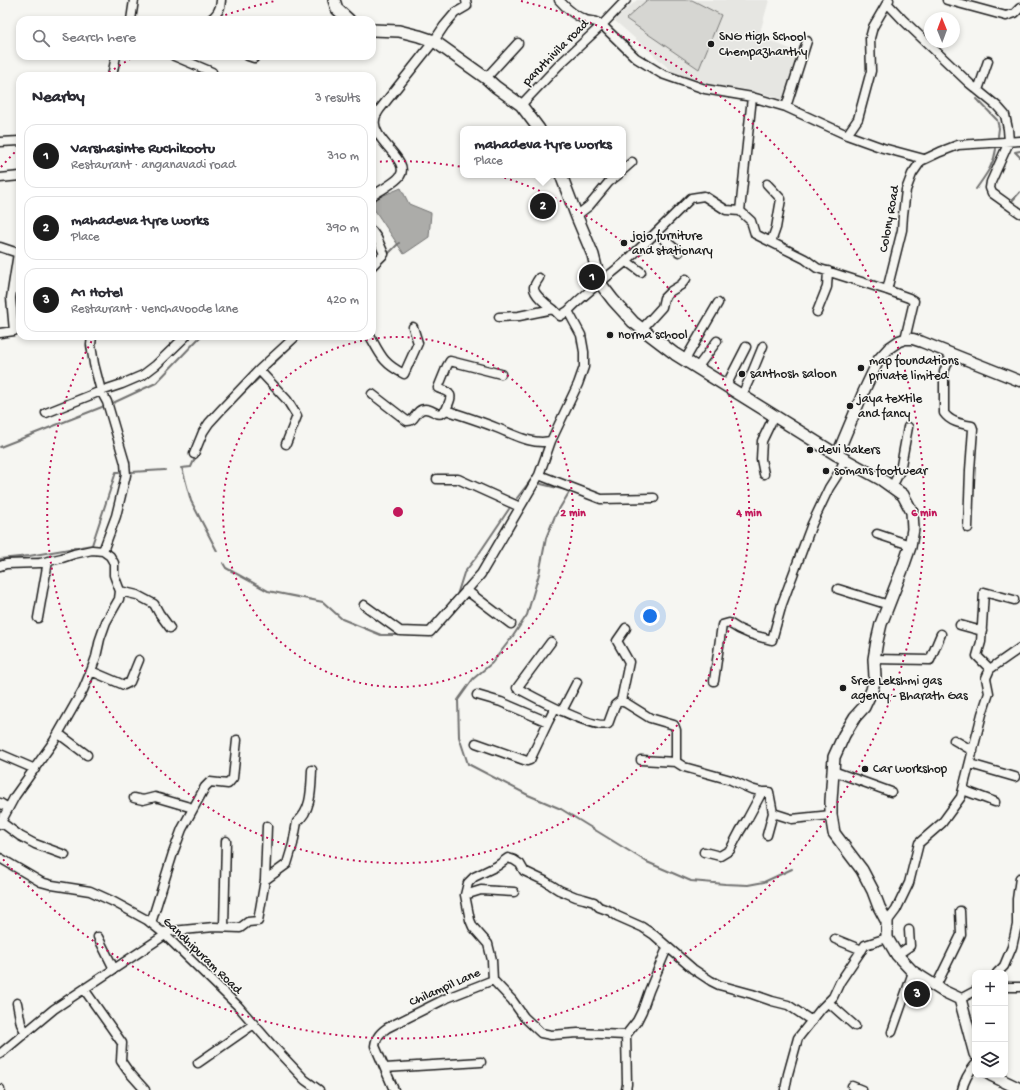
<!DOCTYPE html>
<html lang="en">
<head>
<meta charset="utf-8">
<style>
  body { margin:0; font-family:"Gochi Hand",sans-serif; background:#f2f2f3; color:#2b2b33 }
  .controls { position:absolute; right:12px; bottom:12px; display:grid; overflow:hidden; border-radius:8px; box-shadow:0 2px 6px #0003 }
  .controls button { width:36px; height:36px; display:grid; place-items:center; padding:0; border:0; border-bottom:1px solid #e1e1e2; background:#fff; color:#2b2b33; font:20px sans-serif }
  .compass { position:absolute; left:924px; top:12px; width:36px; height:36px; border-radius:50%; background:#fff; box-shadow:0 2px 6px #0003; rotate:359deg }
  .you { position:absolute; left:650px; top:616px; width:14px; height:14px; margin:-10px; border:3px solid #fff; border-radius:50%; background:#1a73e8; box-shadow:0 0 0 6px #1a73e833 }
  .badge { display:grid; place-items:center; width:26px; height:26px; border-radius:50%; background:#1c1c1c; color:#fff; font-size:13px; font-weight:700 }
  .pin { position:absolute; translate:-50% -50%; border:2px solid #fff; box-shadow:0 1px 4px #0006 }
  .popup { position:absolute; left:460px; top:126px; width:166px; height:52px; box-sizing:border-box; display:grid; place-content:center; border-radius:8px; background:#fff; filter:drop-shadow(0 1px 3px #0005); font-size:13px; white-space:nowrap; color:#7c7c81 }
  .popup b { font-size:15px; color:#2b2b33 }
  .popup::after { content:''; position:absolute; left:50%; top:100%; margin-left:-8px; border:8px solid transparent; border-top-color:#fff }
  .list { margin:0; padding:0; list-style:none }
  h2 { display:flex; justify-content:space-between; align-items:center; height:52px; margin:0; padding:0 16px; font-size:17px }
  h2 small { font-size:13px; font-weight:400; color:#7c7c81 }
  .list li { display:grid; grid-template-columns:26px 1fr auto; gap:12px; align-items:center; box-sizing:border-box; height:64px; margin:0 8px 8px; padding:0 8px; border:1px solid #e1e1e2; border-radius:12px }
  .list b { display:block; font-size:15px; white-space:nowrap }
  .list p { margin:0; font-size:13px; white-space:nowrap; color:#7c7c81 }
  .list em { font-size:13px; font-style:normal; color:#7c7c81 }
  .icon { flex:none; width:22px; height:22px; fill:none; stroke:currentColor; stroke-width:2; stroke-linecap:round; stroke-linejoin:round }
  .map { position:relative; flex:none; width:1020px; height:1090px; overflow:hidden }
  .search { position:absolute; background:#fff; box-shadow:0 2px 6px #0003; left:16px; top:16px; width:360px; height:44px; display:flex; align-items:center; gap:10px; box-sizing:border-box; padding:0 14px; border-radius:12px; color:#7c7c81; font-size:15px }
  .panel { position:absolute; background:#fff; box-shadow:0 2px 6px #0003; left:16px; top:72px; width:360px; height:268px; border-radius:12px }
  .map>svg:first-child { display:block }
  .built { fill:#e6e6e2 }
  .green { fill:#d6d6d2; stroke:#797977 }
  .water { fill:#acaca9; stroke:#727271 }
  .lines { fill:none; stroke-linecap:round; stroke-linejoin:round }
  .stream { stroke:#727271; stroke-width:2 }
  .minor-casing { stroke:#1c1c1c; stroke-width:11 }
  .tertiary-casing { stroke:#1c1c1c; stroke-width:13 }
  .secondary-casing { stroke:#1c1c1c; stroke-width:14 }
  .minor { stroke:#f6f6f2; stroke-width:8 }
  .tertiary { stroke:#f6f6f2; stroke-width:10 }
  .secondary { stroke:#f6f6f2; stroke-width:11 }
  .ring { fill:none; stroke:#c2185b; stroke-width:2; stroke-dasharray:2 4 }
  .poi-dot { fill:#1c1c1c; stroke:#f6f6f2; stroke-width:1.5 }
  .labels { text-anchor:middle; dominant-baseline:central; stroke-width:3; stroke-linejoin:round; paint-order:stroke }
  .poi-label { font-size:13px; fill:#1c1c1c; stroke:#f6f6f2; text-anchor:start }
  .street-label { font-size:13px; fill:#1c1c1c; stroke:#f6f6f2 }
  .centre { fill:#c2185b; stroke:#f6f6f2; stroke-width:2 }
  .ring-label { font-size:12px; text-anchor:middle; font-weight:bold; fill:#c2185b; stroke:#f6f6f2; stroke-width:3; stroke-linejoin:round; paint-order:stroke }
</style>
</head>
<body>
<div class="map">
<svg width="1020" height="1090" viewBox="0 0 1020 1090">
  <rect width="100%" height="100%" fill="#f6f6f2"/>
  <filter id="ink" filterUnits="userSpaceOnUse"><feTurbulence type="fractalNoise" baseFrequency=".025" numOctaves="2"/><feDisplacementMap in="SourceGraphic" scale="8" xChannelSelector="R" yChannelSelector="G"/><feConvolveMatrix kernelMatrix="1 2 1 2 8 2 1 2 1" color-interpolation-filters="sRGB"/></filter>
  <g filter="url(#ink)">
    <path class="built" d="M637 0H769L759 36 800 53 787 101 762 93 737 88 713 89 682 80 614 20Z"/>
    <path class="green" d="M647 0H692L721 15 699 69 626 19Z"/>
    <path class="water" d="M401 188 409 204 431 213 429 237 404 254 372 206V200Z"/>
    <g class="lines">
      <path class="stream" d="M977 99 997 120 999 128 998 136
        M1015 152 1020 157
        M1015 152 1020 151
        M976 189C985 176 994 165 996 149
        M1013 203 1011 202 1020 192
        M387 255 399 243
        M267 370 302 336
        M238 398 259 378
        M113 403 156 383 201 336
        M0 447 102 407
        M181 468 191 467 196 456
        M182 468 191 501 217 551
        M131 472 165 470
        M541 484 570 491 555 516 546 538 539 574 527 615 513 636 492 663 473 679 458 700 459 737 468 764 528 795 561 809 647 862 691 881 725 884 748 885 764 882 792 869
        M517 498 530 481
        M0 559 29 556 92 545 116 472H119
        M223 563 226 568 268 591 323 602 342 619 381 635H410
        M436 619 457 595 464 573 478 555 509 509"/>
      <g class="minor-casing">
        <path id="minor" d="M559 0C566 8 575 16 586 20 593 22 595 20 602 25L636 58 662 74 705 89 752 97 786 107 847 135 858 119 871 71 870 38 873 27 887 3
          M889 0 887 3 903 20 969 83 997 106 1005 115 1008 129 1009 142 991 182 990 188 992 193 1020 213
          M947 0 1006 16 1015 13 1020 8
          M131 20 134 0
          M210 20C217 15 221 9 221 0
          M174 56 212 72
          M248 56 254 58 255 56
          M112 76 116 56
          M486 78 518 43
          M978 90 988 61
          M521 105 559 65 602 25 626 0
          M786 107 807 41
          M847 135 883 148 924 159
          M0 142 20 141
          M623 170 632 162
          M0 178 20 176
          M767 184 781 199 776 228 771 242
          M372 196C378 192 396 182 400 176 411 160 371 140 375 120 375 117 378 112 380 109L434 41 444 26 455 13 467 6 466 0
          M740 211 752 97
          M576 216 589 206 609 182 618 175
          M372 231 377 238 384 254 372 266
          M656 233 679 252
          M0 247 18 253
          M626 261 641 272
          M539 278C537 281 535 284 534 287 533 294 547 305 553 309
          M887 290 902 230 903 215 906 190 912 174 921 161 940 152 958 145 1020 141
          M817 312 827 287 828 271
          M499 317 519 316 553 309 560 316 568 311
          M642 329 662 307 664 298 671 291 681 285 686 279
          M0 333 14 331 11 298 18 253 20 254
          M370 336C381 356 383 363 404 374L418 343 413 327
          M951 354 944 372V413C950 422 962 424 972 426L973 429 970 470 968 528
          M685 360 718 303
          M697 368 717 341
          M259 370 287 400 297 416 286 444
          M501 374 450 361 447 366 438 388C454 394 452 395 446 410 463 416 480 421 497 428 515 435 531 445 551 441L578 384 584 367V352L581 335 568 311C585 293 605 279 624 263 647 242 669 220 691 198L704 196 726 210 740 211 751 221 755 234 805 259 817 268 887 290 909 298 914 301 905 339
          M726 386 746 347
          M372 394 407 421C416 422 415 409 425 409 434 409 438 419 446 410
          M742 395 749 380 763 346
          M46 413 101 391 122 384 143 375 156 365 186 336
          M194 454 203 432 209 423 220 411 259 370 296 336
          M764 474 761 459 762 441 774 416
          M539 475 601 499 654 498
          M437 479H458L520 507
          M892 487 900 471 908 427
          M877 534 910 545
          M0 566 6 564 40 563 62 558 74 554 92 550 103 551
          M838 589 889 605
          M466 590 511 624
          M120 591 137 595 154 604 159 613 170 628
          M364 605 400 631 430 632 481 574 539 475 551 441
          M38 618 48 561
          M960 625 982 631
          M551 642 517 688C532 696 594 730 608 724L615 705 620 701 626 703 650 718 674 725 676 730V762L684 767 731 780 751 789 762 792H769L773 813 792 819 831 815
          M874 659 930 660 941 634
          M990 669 977 656 981 642 984 592 1014 600
          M91 671 124 685 130 682 139 660
          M714 681 722 625 729 623C743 633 756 636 772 640L782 604 812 524 829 488 838 474 845 459
          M477 695 501 702 548 722 555 708
          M621 701 629 662 617 641 626 628
          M562 711 577 682
          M59 734 87 755
          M954 740 973 751
          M476 743 524 760 527 761 530 760 548 722
          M0 754 35 769
          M641 760 676 762
          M970 764 1015 777
          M833 771 891 792
          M963 790 995 802
          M134 798 143 800 155 797 193 808
          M0 803 8 808
          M1 822 20 836 35 844 65 855
          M0 824 15 796 54 741 83 690 91 671 96 657 100 639 106 622 119 599 120 591 114 575V563L110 556 103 551 116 516 126 475 125 463 107 402 101 391 94 364 91 345 92 336
          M767 835 773 813
          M704 852 720 856 730 850 740 831 748 818 762 792
          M0 858 41 882 52 885 90 891 112 901 147 920 162 932 238 1006 271 1044 305 1080 319 1090
          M1020 878 1017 899V925H1020
          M265 880 267 826
          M465 895 481 890 514 892
          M887 922 896 910 909 883 919 843 942 823 961 797 982 714 989 693 986 678 990 669 1020 648
          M151 923 173 853 182 829 205 787 210 782 228 784 233 778 237 740
          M224 927 226 841
          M162 932 214 927 240 928 248 922 258 921 265 880 287 864 293 844 297 822C312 810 311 788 312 770
          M98 937 114 969
          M835 939 862 950
          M897 955 910 946 909 930
          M997 973 1004 966 1012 947 1017 925
          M493 980 492 960 488 944 473 927 470 920 465 895 468 883 474 877 497 866 508 858 514 860 520 864 524 871 545 881 551 885 559 890 576 897 584 899 594 902 599 907 610 911 617 916 642 927 654 935 693 969 711 981 719 985 752 994 772 1001 788 1005 812 1021
          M936 986 961 935 960 911
          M1005 987H1020
          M84 989 122 1043 121 1061 128 1071 145 1090
          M960 999 975 991
          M828 1002 855 1026
          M17 1003 21 1024 26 1033
          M892 1032 913 972
          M626 1035 637 1021 642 1011 649 991 667 948
          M0 1054 54 1009 165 935
          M198 1063 254 1024
          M385 1068 481 1062
          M852 1086 862 1090
          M0 1089V1090
          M394 1090 375 1046C376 1037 380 1033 387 1028L447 998 493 980 512 1000 524 1017 541 1033 551 1035 578 1033 626 1035 627 1084 626 1090
          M785 1090 788 1074 798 1038 821 1009 833 997 840 982 865 945 887 938
          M962 1090C964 1081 969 1072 975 1065"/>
      </g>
      <g class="tertiary-casing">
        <path id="tertiary" d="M837 455 863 393 879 359 889 348 899 341 905 339H913L922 342 1020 381"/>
      </g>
      <g class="secondary-casing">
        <path id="secondary" d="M334 0 337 9 349 20
          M372 30 399 31 419 36 434 41 486 78 496 87 521 105 539 129
          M561 175 577 217 593 255 600 283 613 300 633 322 675 354 720 382 837 455 882 480 903 495 912 512 913 529 910 547 902 570 881 624 877 641 874 659 875 677 872 690 864 707 855 717 844 735 834 757 831 801V815L834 833 862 870 873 891 879 907 887 922V938L897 955 913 972 943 991 960 999 975 1054
          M991 1075 1020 1089"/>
      </g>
      <use href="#minor" class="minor"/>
      <use href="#tertiary" class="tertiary"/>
      <use href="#secondary" class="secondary"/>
    </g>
  </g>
  <g class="ring">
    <circle cx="398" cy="512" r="175"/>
    <path d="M374 162A351 351 0 1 1 94 337"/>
    <path d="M1 167A526 526 0 0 1 20 147M104 76A526 526 0 0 1 135 56M214 19A526 526 0 0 1 275 1M521 1A526 526 0 1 1 1 857"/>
  </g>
  <g class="poi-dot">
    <circle cx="711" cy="44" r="4"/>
    <circle cx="624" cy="243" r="4"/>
    <circle cx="610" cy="335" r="4"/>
    <circle cx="861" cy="368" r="4"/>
    <circle cx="742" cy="374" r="4"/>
    <circle cx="850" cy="406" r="4"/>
    <circle cx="810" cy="450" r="4"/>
    <circle cx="826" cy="471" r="4"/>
    <circle cx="843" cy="688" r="4"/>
    <circle cx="865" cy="769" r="4"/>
  </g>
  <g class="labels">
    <g class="poi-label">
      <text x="719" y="37">SNG High School<tspan x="719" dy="15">Chempazhanthy</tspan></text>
      <text x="632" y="236">jojo furniture<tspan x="632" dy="15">and stationary</tspan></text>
      <text x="618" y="335">norma school</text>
      <text x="869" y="361">map foundations<tspan x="869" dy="15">private limited</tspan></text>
      <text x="750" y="374">santhosh saloon</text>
      <text x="858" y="399">jaya textile<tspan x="858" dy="15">and fancy</tspan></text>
      <text x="818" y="450">devi bakers</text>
      <text x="834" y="471">somans footwear</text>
      <text x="851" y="681">Sree Lekshmi gas<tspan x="851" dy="15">agency - Bharath Gas</tspan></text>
      <text x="873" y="769">Car workshop</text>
    </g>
    <g class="street-label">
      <text transform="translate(556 53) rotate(-45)">paruthivila road</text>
      <text transform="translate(890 219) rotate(-80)">Colony Road</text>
      <text transform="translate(202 956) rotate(44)">Gandhipuram Road</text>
      <text transform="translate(445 988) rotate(-24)">Chilampil Lane</text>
    </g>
  </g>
  <circle cx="398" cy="512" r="6" class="centre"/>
  <g class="ring-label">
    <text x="573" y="516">2 min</text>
    <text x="749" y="516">4 min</text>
    <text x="924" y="516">6 min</text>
  </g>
</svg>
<div class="controls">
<button>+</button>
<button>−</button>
<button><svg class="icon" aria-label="layers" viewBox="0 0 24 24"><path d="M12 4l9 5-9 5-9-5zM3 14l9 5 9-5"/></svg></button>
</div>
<svg class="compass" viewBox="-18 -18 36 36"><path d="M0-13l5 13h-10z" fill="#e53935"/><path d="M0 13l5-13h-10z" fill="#7c7c81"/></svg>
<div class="you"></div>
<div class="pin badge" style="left:592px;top:277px">1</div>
<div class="pin badge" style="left:543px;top:206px">2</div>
<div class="popup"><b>mahadeva tyre works</b>Place</div>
<div class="pin badge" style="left:917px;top:994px">3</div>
<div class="search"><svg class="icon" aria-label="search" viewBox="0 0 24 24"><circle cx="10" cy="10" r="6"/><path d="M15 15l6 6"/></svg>Search here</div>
<section class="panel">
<h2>Nearby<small>3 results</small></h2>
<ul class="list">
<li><span class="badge">1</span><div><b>Varshasinte Ruchikootu</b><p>Restaurant · anganavadi road</p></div><em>310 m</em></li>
<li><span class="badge">2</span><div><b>mahadeva tyre works</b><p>Place</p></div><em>390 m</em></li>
<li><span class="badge">3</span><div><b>A1 Hotel</b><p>Restaurant · venchavoode lane</p></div><em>420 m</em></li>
</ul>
</section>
</div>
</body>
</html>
